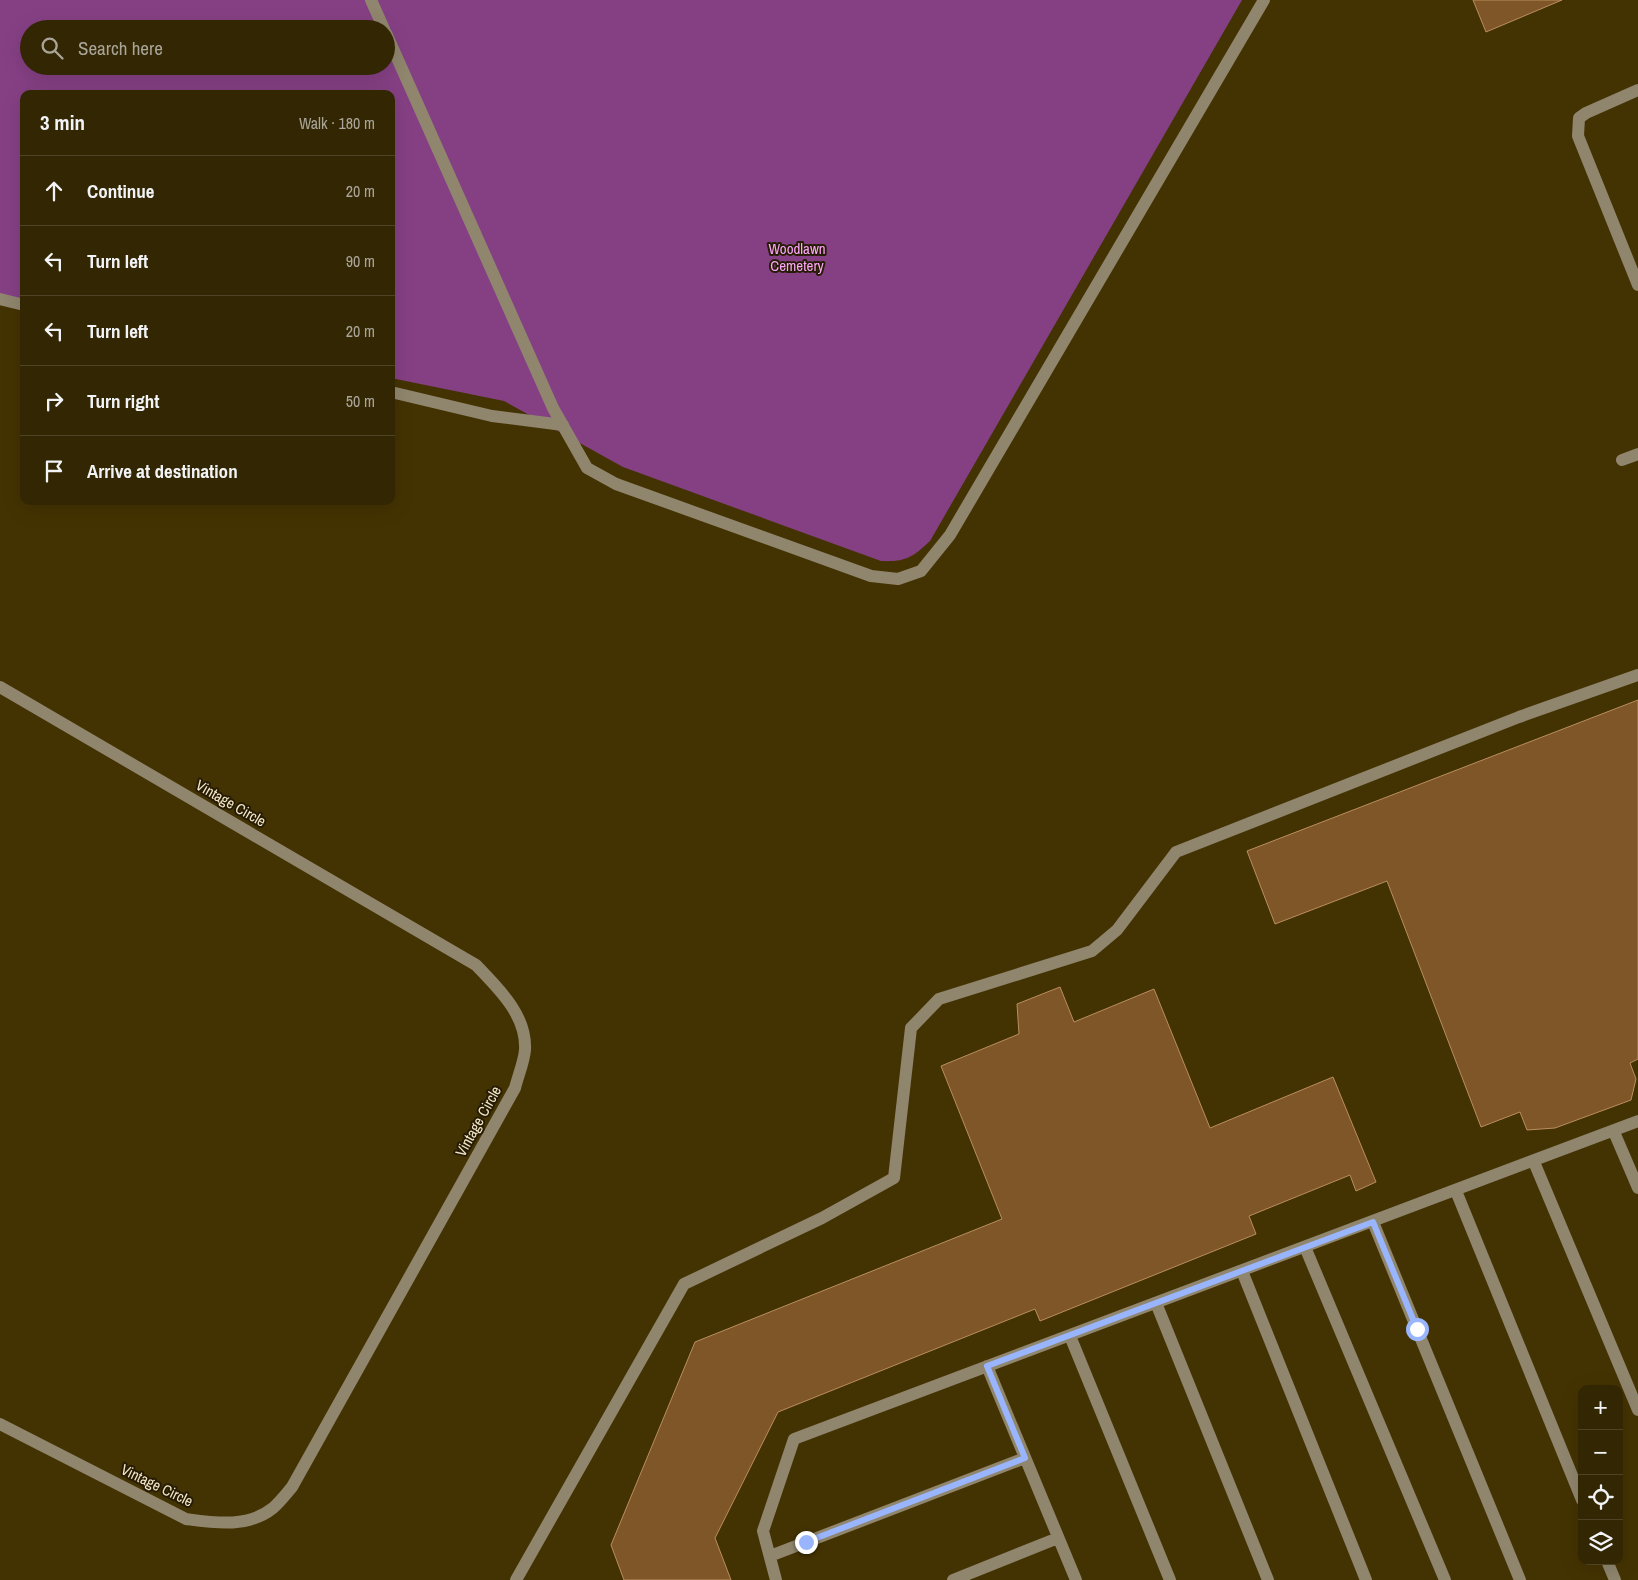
<!DOCTYPE html>
<html lang="en">
<head>
<meta charset="utf-8">
<style>
  body { margin:0; font-family:"Archivo Narrow",sans-serif; background:#3b2e0c; color:#f1f3f6 }
  .controls { position:absolute; right:15px; bottom:15px; display:grid; overflow:hidden; border-radius:10px; box-shadow:0 5px 20px #0002 }
  .controls button { width:45px; height:45px; display:grid; place-items:center; padding:0; border:0; border-bottom:1px solid #4e4324; background:#332602; color:#f1f3f6; font:25px sans-serif }
  .stop { position:absolute; width:15px; height:15px; margin:-11px; border:4px solid #99b5fd; border-radius:50%; background:#fff }
  .stop.end { background:#99b5fd; border-color:#fff; box-shadow:0 1px 5px #0008 }
  .list { margin:0; padding:0; list-style:none }
  h2 { display:flex; justify-content:space-between; align-items:center; height:65px; margin:0; padding:0 20px; font-size:21px }
  h2 small { font-size:16px; font-weight:400; color:#a9a599 }
  .list li { display:grid; grid-template-columns:32px 1fr auto; gap:15px; align-items:center; box-sizing:border-box; height:70px; padding:0 20px; border-top:1px solid #4e4324 }
  .list b { display:block; font-size:19px; white-space:nowrap }
  .list em { font-size:16px; font-style:normal; color:#a9a599 }
  .icon { flex:none; width:28px; height:28px; fill:none; stroke:currentColor; stroke-width:2; stroke-linecap:round; stroke-linejoin:round }
  .map { position:relative; flex:none; width:1638px; height:1580px; overflow:hidden }
  .search { position:absolute; background:#332602; box-shadow:0 5px 20px #0002; left:20px; top:20px; width:375px; height:55px; display:flex; align-items:center; gap:12px; box-sizing:border-box; padding:0 18px; border-radius:28px; color:#a9a599; font-size:19px }
  .panel { position:absolute; background:#332602; box-shadow:0 5px 20px #0002; left:20px; top:90px; width:375px; height:415px; border-radius:10px }
  .map>svg:first-child { display:block }
  .green { fill:#854084; fill-rule:evenodd }
  .building { fill:#7f5627; stroke:#ba8e5f }
  .lines { fill:none; stroke-linecap:round; stroke-linejoin:round }
  .minor { stroke:#90866e; stroke-width:12 }
  .route { stroke:#99b5fd; stroke-width:6 }
  .labels { text-anchor:middle; dominant-baseline:central; stroke-width:4; stroke-linejoin:round; paint-order:stroke }
  .park-label { font-size:15px; fill:#fda6fb; stroke:#261c04 }
  .street-label { font-size:15px; fill:#f4e7c9; stroke:#261c04 }
</style>
</head>
<body>
<div class="map">
<svg width="1638" height="1580" viewBox="0 0 1638 1580">
  <rect width="100%" height="100%" fill="#443302"/>
  <path class="green" d="M0 0H1242L930 541C912 558 905 562 881 561L623 467 504 401 391 378V94H24V300L0 295ZM29 29H386V66H29Z"/>
  <path class="building" d="M1473 0H1562L1486 32Z
    M1638 700V1059L1630 1063 1636 1079 1631 1100 1555 1128 1527 1130 1520 1112 1481 1127 1387 881 1275 924 1247 851Z
    M1060 987 1074 1022 1154 989 1210 1128 1333 1077 1376 1182 1356 1191 1350 1175 1249 1216 1256 1234 1040 1321 1035 1309 778 1412 715 1538 731 1580H624L611 1545 695 1342 1002 1219 941 1066 1019 1034 1017 1004Z"/>
  <g class="lines">
    <path class="minor" d="M371 0 384 29
      M386 33 553 408 587 468 616 484 871 576 898 579 921 571 950 535 1264 0
      M1638 90 1586 113 1579 118 1578 136 1638 285
      M0 299 24 305
      M391 392 492 416 563 425
      M1622 460 1638 454
      M0 687 476 965C498 988 527 1015 525 1050 524 1062 518 1076 515 1088L292 1487C286 1494 280 1502 273 1508 248 1528 216 1523 186 1519L0 1424
      M1614 1132 1638 1188
      M1534 1162 1638 1410
      M1456 1191 1582 1500
      M1373 1222 1520 1580
      M1305 1247 1445 1580
      M1242 1271 1366 1580
      M1156 1303 1268 1580
      M1070 1336 1170 1580
      M987 1366 1076 1580
      M770 1556 1025 1458
      M1607 1561 1615 1580
      M516 1580 684 1284 822 1218 894 1178 911 1028 939 999 1092 951 1117 930 1176 852 1519 717 1638 675
      M776 1580 763 1531 794 1439 1638 1121
      M953 1580 1058 1538"/>
  </g>
  <g class="lines">
    <path class="route" d="M806 1542 1025 1458 987 1366 1373 1222 1417 1329"/>
  </g>
  <g class="labels">
    <g class="park-label">
      <text x="797" y="248">Woodlawn<tspan x="797" dy="17">Cemetery</tspan></text>
    </g>
    <g class="street-label">
      <text transform="translate(231 803) rotate(30)">Vintage Circle</text>
      <text transform="translate(478 1121) rotate(-61)">Vintage Circle</text>
      <text transform="translate(157 1485) rotate(26)">Vintage Circle</text>
    </g>
  </g>
</svg>
<div class="controls">
<button>+</button>
<button>−</button>
<button><svg class="icon" aria-label="locate" viewBox="0 0 24 24"><circle cx="12" cy="12" r="6"/><path d="M12 2v4M12 18v4M2 12h4M18 12h4"/></svg></button>
<button><svg class="icon" aria-label="layers" viewBox="0 0 24 24"><path d="M12 4l9 5-9 5-9-5zM3 14l9 5 9-5"/></svg></button>
</div>
<div class="stop" style="left:1417px;top:1329px"></div>
<div class="stop end" style="left:806px;top:1542px"></div>
<div class="search"><svg class="icon" aria-label="search" viewBox="0 0 24 24"><circle cx="10" cy="10" r="6"/><path d="M15 15l6 6"/></svg>Search here</div>
<section class="panel">
<h2>3 min<small>Walk · 180 m</small></h2>
<ul class="list">
<li><svg class="icon" aria-label="ahead" viewBox="0 0 24 24"><path d="M12 20V5M6 11l6-6 6 6"/></svg><div><b>Continue</b></div><em>20 m</em></li>
<li><svg class="icon" aria-label="left" viewBox="0 0 24 24"><path d="M17 20v-9H6M10 6l-5 5 5 5"/></svg><div><b>Turn left</b></div><em>90 m</em></li>
<li><svg class="icon" aria-label="left" viewBox="0 0 24 24"><path d="M17 20v-9H6M10 6l-5 5 5 5"/></svg><div><b>Turn left</b></div><em>20 m</em></li>
<li><svg class="icon" aria-label="right" viewBox="0 0 24 24"><path d="M7 20v-9h11M14 6l5 5-5 5"/></svg><div><b>Turn right</b></div><em>50 m</em></li>
<li><svg class="icon" aria-label="arrive" viewBox="0 0 24 24"><path d="M6 21V4h12l-3 4 3 4H6"/></svg><div><b>Arrive at destination</b></div></li>
</ul>
</section>
</div>
</body>
</html>
